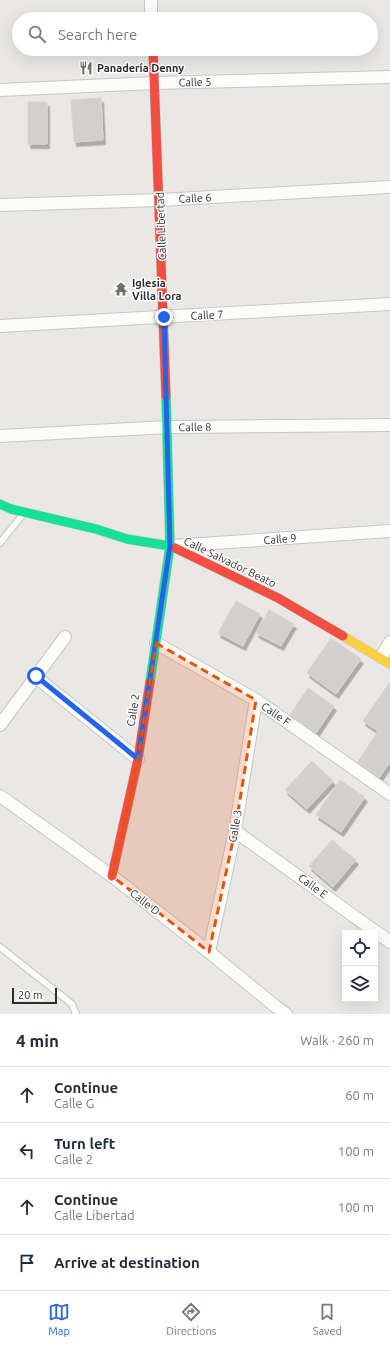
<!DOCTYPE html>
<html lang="en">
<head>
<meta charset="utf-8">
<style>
  body { margin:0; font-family:Ubuntu,sans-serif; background:#f2f2f3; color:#1f2937 }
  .controls { position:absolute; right:12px; bottom:12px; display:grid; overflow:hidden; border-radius:0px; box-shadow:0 4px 16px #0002 }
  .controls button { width:36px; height:36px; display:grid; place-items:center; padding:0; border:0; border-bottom:1px solid #e0e1e3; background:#fff; color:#1f2937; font:20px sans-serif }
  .scale { position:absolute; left:12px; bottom:10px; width:45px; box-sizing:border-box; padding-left:4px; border:2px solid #2e2e2e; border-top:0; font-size:11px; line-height:14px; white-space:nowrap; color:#2e2e2e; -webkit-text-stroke:3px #fff; paint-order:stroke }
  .stop { position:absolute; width:12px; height:12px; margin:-9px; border:3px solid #2563eb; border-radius:50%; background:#fff }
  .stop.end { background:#2563eb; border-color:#fff; box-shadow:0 1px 4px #0008 }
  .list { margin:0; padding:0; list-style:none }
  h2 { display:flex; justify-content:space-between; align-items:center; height:52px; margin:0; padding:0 16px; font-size:17px }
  h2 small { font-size:13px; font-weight:400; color:#747a83 }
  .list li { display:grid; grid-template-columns:26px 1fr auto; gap:12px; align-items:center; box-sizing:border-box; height:56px; padding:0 16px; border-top:1px solid #e0e1e3 }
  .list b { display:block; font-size:15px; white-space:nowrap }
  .list p { margin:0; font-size:13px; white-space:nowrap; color:#747a83 }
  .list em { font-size:13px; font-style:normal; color:#747a83 }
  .icon { flex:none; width:22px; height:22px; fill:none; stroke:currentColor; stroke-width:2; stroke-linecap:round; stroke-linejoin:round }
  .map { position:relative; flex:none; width:390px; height:1014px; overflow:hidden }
  .search { position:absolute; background:#fff; box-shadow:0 4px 16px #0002; left:12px; right:12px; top:12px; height:44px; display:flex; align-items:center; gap:10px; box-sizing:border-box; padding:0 14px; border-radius:22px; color:#747a83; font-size:15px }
  .sheet { height:276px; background:#fff }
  nav { display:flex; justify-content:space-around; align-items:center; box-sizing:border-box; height:56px; border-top:1px solid #e0e1e3; background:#fff; font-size:11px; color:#747a83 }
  nav a { display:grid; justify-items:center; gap:2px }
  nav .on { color:#2563eb }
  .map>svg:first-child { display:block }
  .building { fill:#d2d0ce; stroke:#d6d4d1; filter:url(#shadow) }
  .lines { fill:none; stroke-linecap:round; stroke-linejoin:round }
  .lane-casing { stroke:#c7c6c7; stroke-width:8 }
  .street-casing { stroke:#c7c6c7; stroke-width:14 }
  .fast-casing { stroke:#c7c6c7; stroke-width:10 }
  .slow-casing { stroke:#c7c6c7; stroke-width:10 }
  .jam-casing { stroke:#c7c6c7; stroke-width:10 }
  .lane { stroke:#fcfcfb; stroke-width:6 }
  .street { stroke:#fcfcfb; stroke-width:12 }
  .fast { stroke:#16e098; stroke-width:9 }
  .slow { stroke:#ffcf43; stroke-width:9 }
  .jam { stroke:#f24e42; stroke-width:9 }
  .route { stroke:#2563eb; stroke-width:5 }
  .marked { fill:#df570e; fill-opacity:0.2; stroke:#df570e; stroke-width:3; stroke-dasharray:8 5; stroke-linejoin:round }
  .labels { text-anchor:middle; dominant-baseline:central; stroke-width:3; stroke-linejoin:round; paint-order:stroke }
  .poi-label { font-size:11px; font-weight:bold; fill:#2e2e2e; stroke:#fff; text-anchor:start }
  .street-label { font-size:11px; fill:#2e2e2e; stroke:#fff }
</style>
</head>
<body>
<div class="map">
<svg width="390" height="1014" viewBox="0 0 390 1014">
  <defs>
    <filter id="shadow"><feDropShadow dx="2.5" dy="4.5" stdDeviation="0" flood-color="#0004"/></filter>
  </defs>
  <rect width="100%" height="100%" fill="#eae8e5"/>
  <path class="building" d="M101 98 103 140 74 142 71 100Z
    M28 102H47V144H28Z
    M236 601 260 614 243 646 218 633Z
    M269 610 294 624 281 646 256 633Z
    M331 638 361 659 336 694 307 673Z
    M390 682V762L379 778 357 763 378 731 363 721Z
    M308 688 334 706 316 733 290 715Z
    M312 761 333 781 307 809 285 790Z
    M340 780 365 797 341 832 316 815Z
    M332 840 356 860 333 887 309 866Z"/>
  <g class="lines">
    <g class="lane-casing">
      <path id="lane" d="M0 543 24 513
        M0 947 72 1004 76 1014"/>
    </g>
    <g class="street-casing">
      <path id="street" d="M151 0V19
        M0 90 154 83 390 77
        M0 205 160 200 390 187
        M0 326 390 304
        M0 436 168 427 390 425
        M172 546 390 531
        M156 643 256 700 390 794
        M381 657 390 642
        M36 677 138 759
        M0 725 65 637
        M0 796 112 876 209 952 275 1006 286 1014
        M235 831 390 942
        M209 952 235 831 256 700"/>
    </g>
    <g class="fast-casing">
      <path id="fast" d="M0 504 11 509 96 529 127 539 170 546 175 548
        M150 682 170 546 166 396"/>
    </g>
    <g class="slow-casing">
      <path id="slow" d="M343 636 390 664"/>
    </g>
    <g class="jam-casing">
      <path id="jam" d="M153 49 166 396
        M175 548 278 598 343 636
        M112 876 138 759 150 682"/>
    </g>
    <use href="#lane" class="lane"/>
    <use href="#street" class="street"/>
    <use href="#fast" class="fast"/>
    <use href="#slow" class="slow"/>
    <use href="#jam" class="jam"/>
  </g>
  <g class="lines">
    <path class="route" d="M36 676 138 759 170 546 164 317"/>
  </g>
  <path class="marked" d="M156 643 256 700 235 831 209 952 112 876 138 759Z"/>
  <defs>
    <g id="restaurant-bare" transform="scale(1.08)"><path d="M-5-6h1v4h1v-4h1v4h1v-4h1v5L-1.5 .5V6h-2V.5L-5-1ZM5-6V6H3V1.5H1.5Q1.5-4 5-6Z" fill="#706f6e" stroke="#fff" stroke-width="2.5" paint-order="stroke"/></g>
    <g id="temple-bare" transform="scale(1.08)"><path d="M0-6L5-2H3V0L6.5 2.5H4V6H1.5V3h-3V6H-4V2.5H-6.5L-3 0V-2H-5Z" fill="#706f6e" stroke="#fff" stroke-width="2.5" paint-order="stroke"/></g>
  </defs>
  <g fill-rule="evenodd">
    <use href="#restaurant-bare" x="86" y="68"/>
    <use href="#temple-bare" x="121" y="289"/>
  </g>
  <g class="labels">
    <g class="poi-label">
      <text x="97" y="68">Panadería Denny</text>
      <text x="132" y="283">Iglesia<tspan x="132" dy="13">Villa Lora</tspan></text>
    </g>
    <g class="street-label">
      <text transform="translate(195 82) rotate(-2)">Calle 5</text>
      <text transform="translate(195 198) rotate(-3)">Calle 6</text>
      <text transform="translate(161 226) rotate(-92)">Calle Libertad</text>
      <text transform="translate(207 315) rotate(-3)">Calle 7</text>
      <text transform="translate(195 427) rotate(-1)">Calle 8</text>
      <text transform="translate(280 539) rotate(-4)">Calle 9</text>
      <text transform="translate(230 562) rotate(26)">Calle Salvador Beato</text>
      <text transform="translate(133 710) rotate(-81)">Calle 2</text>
      <text transform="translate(276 714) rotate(35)">Calle F</text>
      <text transform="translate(235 826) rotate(-80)">Calle 3</text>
      <text transform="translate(313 886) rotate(36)">Calle E</text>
      <text transform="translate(145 902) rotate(38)">Calle D</text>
    </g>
  </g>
</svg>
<div class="controls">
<button><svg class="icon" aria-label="locate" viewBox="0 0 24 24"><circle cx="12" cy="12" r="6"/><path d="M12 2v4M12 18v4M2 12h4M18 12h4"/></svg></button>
<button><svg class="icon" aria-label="layers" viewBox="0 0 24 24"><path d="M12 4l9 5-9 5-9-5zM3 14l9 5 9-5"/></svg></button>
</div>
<div class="scale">20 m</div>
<div class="stop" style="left:36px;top:676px"></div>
<div class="stop end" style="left:164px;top:317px"></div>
<div class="search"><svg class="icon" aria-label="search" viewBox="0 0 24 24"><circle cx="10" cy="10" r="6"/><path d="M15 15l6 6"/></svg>Search here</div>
</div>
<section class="sheet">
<h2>4 min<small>Walk · 260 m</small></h2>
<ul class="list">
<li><svg class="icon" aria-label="ahead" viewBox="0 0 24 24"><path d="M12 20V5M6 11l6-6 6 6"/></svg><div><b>Continue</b><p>Calle G</p></div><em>60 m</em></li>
<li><svg class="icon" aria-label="left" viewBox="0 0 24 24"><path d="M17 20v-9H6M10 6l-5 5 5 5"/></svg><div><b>Turn left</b><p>Calle 2</p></div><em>100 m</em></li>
<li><svg class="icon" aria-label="ahead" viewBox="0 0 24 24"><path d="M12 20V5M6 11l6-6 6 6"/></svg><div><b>Continue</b><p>Calle Libertad</p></div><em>100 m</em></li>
<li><svg class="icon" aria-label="arrive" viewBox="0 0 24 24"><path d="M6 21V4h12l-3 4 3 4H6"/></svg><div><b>Arrive at destination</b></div></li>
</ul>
</section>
<nav>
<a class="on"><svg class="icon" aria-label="map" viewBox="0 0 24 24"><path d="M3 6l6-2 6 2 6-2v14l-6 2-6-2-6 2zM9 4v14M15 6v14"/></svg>Map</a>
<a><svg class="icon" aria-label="directions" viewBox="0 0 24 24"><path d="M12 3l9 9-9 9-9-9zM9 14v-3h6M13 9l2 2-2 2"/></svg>Directions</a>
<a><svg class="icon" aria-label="saved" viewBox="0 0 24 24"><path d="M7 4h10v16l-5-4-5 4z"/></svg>Saved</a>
</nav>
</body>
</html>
